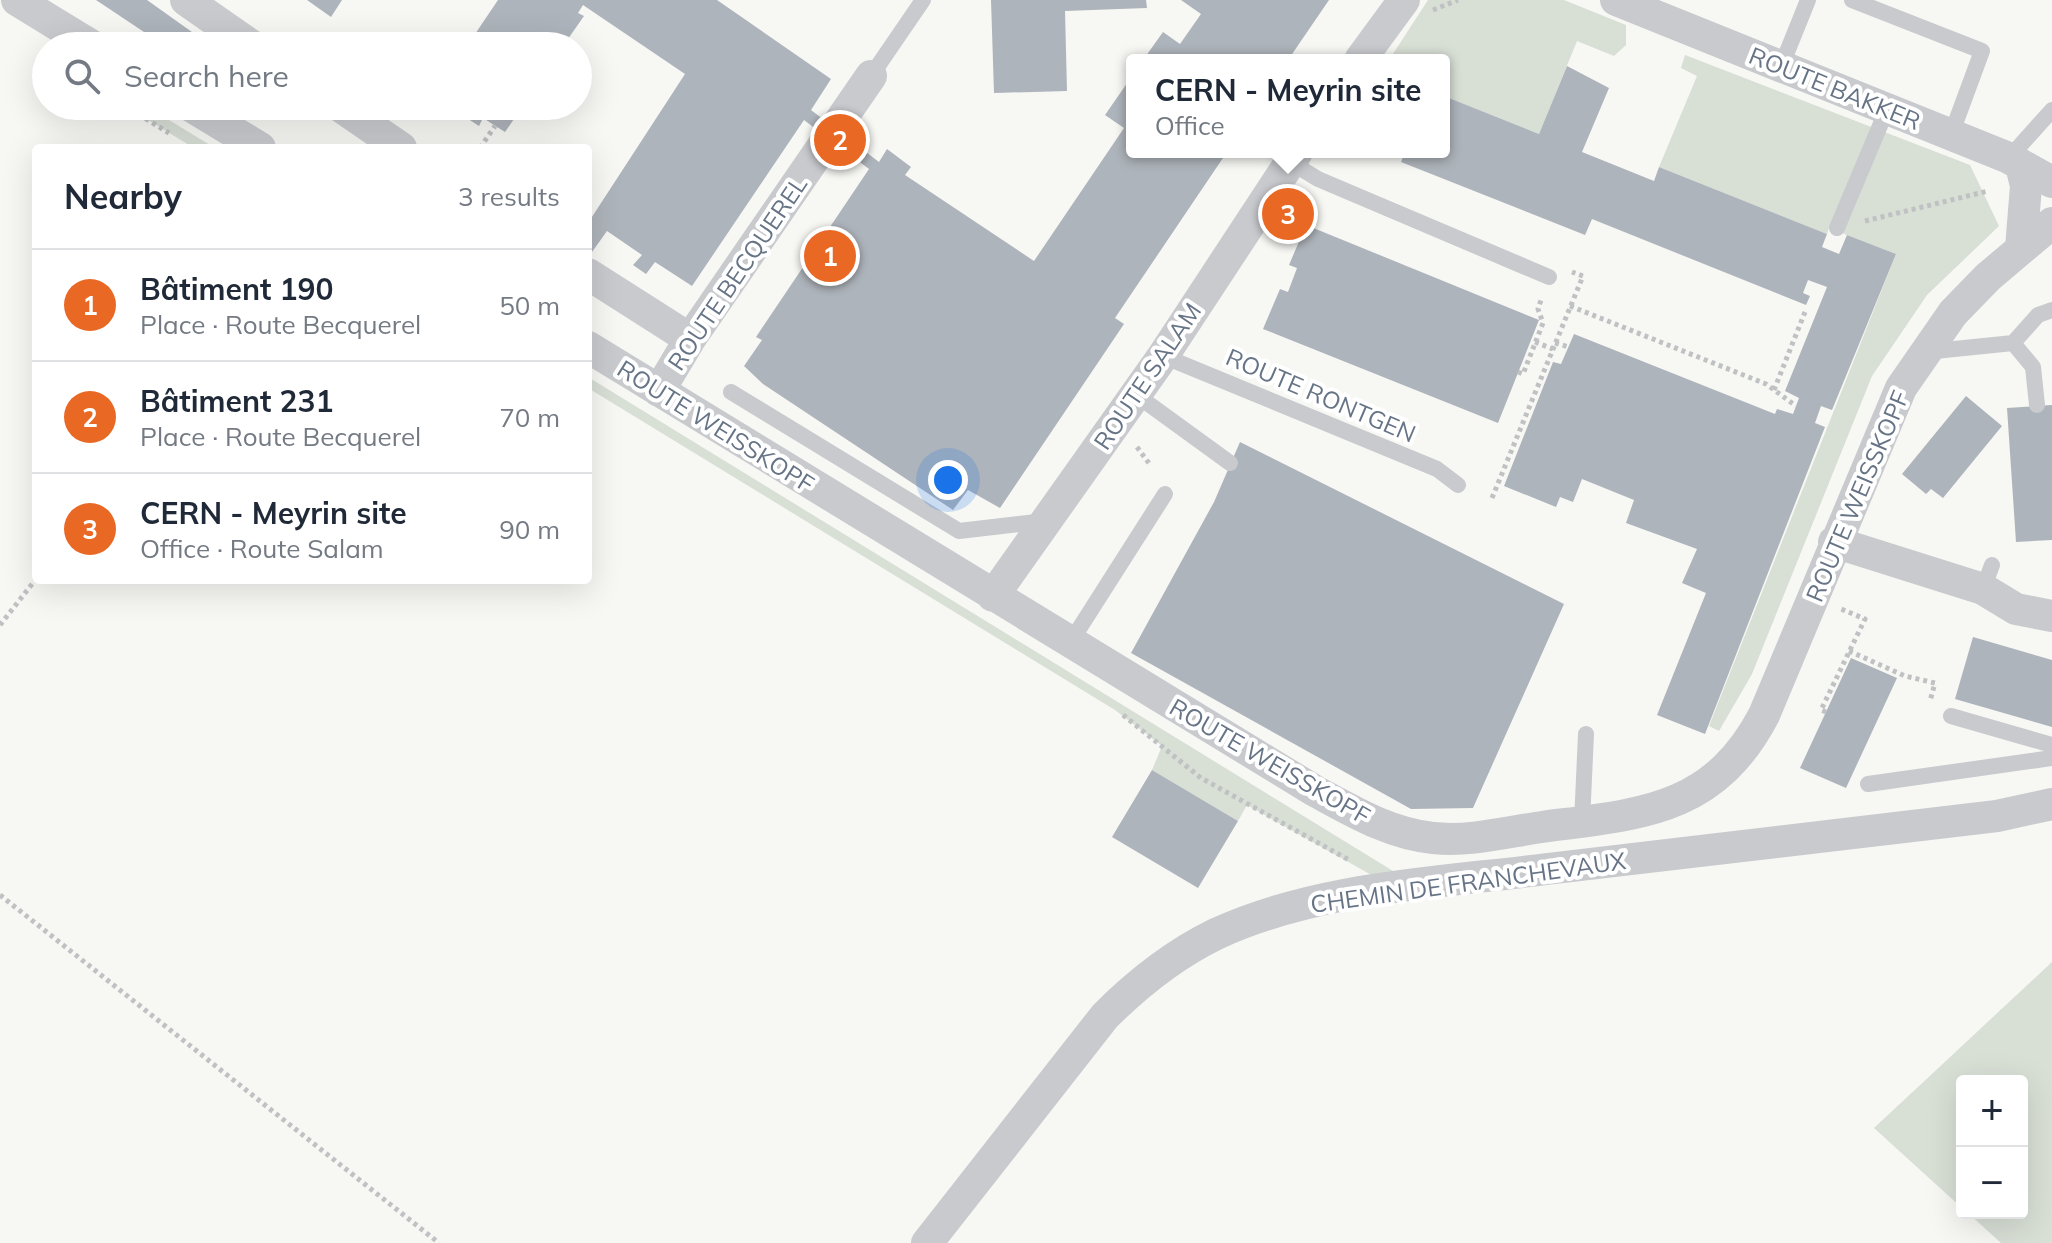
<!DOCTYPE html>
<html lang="en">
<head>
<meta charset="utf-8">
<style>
  body { margin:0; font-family:Mulish,sans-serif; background:#f6f6f7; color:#1f2937 }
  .controls { position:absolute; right:24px; bottom:24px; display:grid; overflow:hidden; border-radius:8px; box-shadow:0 8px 32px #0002 }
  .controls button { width:72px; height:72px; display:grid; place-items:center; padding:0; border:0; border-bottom:2px solid #e0e1e3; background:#fff; color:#1f2937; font:40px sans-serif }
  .you { position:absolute; left:948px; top:480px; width:28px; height:28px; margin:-20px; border:6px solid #fff; border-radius:50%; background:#1a73e8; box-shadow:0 0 0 12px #1a73e833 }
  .badge { display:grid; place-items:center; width:52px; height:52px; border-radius:50%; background:#e86824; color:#fff; font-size:26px; font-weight:700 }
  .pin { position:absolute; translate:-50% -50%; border:4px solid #fff; box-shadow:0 2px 8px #0006 }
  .popup { position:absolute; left:1126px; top:54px; width:324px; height:104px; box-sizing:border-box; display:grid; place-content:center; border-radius:8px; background:#fff; filter:drop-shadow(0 2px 6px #0005); font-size:26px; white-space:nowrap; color:#747a83 }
  .popup b { font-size:30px; color:#1f2937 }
  .popup::after { content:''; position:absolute; left:50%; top:100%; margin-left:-16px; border:16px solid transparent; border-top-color:#fff }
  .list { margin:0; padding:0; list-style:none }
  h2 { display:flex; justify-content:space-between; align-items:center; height:104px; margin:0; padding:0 32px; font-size:34px }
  h2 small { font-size:26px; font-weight:400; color:#747a83 }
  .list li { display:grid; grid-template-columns:52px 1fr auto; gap:24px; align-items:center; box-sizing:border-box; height:112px; padding:0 32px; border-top:2px solid #e0e1e3 }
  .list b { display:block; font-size:30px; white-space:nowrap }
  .list p { margin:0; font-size:26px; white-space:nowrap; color:#747a83 }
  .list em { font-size:26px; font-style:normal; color:#747a83 }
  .icon { flex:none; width:44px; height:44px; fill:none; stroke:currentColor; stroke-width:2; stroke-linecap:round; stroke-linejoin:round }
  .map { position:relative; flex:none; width:2052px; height:1243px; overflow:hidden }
  .search { position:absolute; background:#fff; box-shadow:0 8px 32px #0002; left:32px; top:32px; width:560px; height:88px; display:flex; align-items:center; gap:20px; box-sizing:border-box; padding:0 28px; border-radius:44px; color:#747a83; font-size:30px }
  .panel { position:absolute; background:#fff; box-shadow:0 8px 32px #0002; left:32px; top:144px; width:560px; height:440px; border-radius:8px }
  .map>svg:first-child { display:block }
  .green { fill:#d8dfd5 }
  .building { fill:#aeb4bb }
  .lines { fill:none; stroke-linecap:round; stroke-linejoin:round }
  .path { stroke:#bfc1c3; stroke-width:5; stroke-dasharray:4 4; stroke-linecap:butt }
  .lane { stroke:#c8cace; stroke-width:16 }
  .street { stroke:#c8cace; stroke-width:32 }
  .labels { text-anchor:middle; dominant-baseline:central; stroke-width:8; stroke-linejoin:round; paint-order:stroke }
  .street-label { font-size:24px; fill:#667486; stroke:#fff }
</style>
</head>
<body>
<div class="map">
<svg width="2052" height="1243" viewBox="0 0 2052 1243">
  <rect width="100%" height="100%" fill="#f7f7f4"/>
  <path class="green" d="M1428 0H1564L1626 25V45L1614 56 1577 41 1539 134 1444 96V60H1389Z
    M1685 55 1970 165 1999 226 1927 295 1872 376 1752 674 1719 731 1709 726 1896 254 1829 228 1827 234 1659 167 1697 76 1681 68Z
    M125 106H146L215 148H194Z
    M588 377 1398 874 1375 877 1247 805 1238 821 1152 770 1162 746 1115 710 588 388Z
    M2052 962V1243H2001L1968 1213H2022V1081H1962V1208L1874 1128Z"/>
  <path class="building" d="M96 0H147L206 42 204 46H165Z
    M307 0H342L331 17Z
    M498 0H717L831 79 811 110 879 162 887 149 911 167 905 175 1034 261 1124 128 1105 115 1132 76V152H1227L1115 318 1124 324 1000 508 968 490 953 510 763 384 744 366 762 340 756 337 869 169 804 120 692 286 655 262 646 274 633 265 642 255 607 231 592 252 588 250V223L685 74 583 5 578 13 584 16 563 46H467Z
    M991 0H1146L1147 8 1065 11 1067 91 994 93Z
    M1181 0H1329L1288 60H1143L1163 32 1180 44 1201 14Z
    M1567 66 1609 88 1582 152 1654 181 1659 167 1827 234 1822 247 1839 254 1847 235 1896 254 1832 410 1821 406 1815 423 1825 427 1823 432 1705 734 1657 715 1706 593 1682 583 1697 549 1626 523 1634 500 1582 479 1573 502 1560 497 1556 507 1504 486 1553 362 1561 364 1574 334 1775 414 1777 409 1793 414 1799 398 1785 391 1827 287 1808 280 1803 293 1810 296 1806 305 1592 219 1585 235 1401 162 1405 152H1444V96L1539 134Z
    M464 106H523L505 132 483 118 479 126 462 115 467 108Z
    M1306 225 1539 320 1498 423 1263 329 1280 289 1288 292 1297 268 1289 265Z
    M1966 396 2002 426 1943 498 1931 489 1926 494 1902 474Z
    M2052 405V540L2016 542 2007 408Z
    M1240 442 1564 604 1473 808 1411 809 1131 653 1214 502Z
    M1973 637 2052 660V727L1955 699Z
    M1851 658 1897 678 1846 788 1800 768Z
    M1152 770 1238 821 1198 888 1112 837Z"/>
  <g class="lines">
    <path class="path" d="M1433 10 1458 0
      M125 106 169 133
      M480 148 495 126
      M1865 221 1988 191
      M1570 306 1766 384 1796 406
      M1535 342 1553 349
      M1555 343 1569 347
      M1518 372 1523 374 1543 323 1538 309 1542 297
      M1774 390 1805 312
      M1137 447 1151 466
      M1492 498 1583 276 1572 272
      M0 625 36 579
      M1849 651 1905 676 1935 683 1930 701
      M1826 712 1821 710 1865 619 1841 609
      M1123 715 1201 778 1349 860
      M0 895 439 1243"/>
    <path class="lane" d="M1852 0 1982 51 1951 135
      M1781 67 1808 0
      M871 76 923 0
      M2009 158 2052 110
      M1290 162 1318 179 1549 277
      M1837 228 1887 109
      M2013 343 2033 367 2037 405
      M1925 352 2013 343 2038 315 2052 310
      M1163 356 1437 469 1458 485
      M731 392 959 531 1045 521
      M1135 394 1230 463
      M1983 589 1992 565
      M1070 643 1165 494
      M1951 716 2052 745
      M1868 784 2052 758
      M1582 822 1586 734"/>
    <path class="street" d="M17 0 92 46
      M186 0 252 46
      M1616 0 2009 158 2052 182
      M1360 60 1404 0
      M191 106 260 148
      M340 106 401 148
      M2021 248 2026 186 2021 165
      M588 274 690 339
      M588 347 1315 791C1352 811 1390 834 1433 838 1469 842 1507 832 1542 827 1640 814 1713 812 1764 715L1901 388 1953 313 1988 277 2052 223
      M659 391 690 339 871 76
      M1834 542 1983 589 2016 609 2052 616
      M993 596 1163 356 1297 152
      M927 1243 1105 1016C1137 984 1175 954 1216 934 1318 887 1437 883 1547 869 1697 852 1847 834 1997 816L2052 804"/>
  </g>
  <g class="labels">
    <g class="street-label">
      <text transform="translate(1835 88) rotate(22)">ROUTE BAKKER</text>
      <text transform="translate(737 273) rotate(-56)">ROUTE BECQUEREL</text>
      <text transform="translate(1147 376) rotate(-56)">ROUTE SALAM</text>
      <text transform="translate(1321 395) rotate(23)">ROUTE RONTGEN</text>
      <text transform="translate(716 426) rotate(32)">ROUTE WEISSKOPF</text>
      <text transform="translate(1857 496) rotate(-67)">ROUTE WEISSKOPF</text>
      <text transform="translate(1270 761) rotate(30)">ROUTE WEISSKOPF</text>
      <text transform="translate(1468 882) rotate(-8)">CHEMIN DE FRANCHEVAUX</text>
    </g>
  </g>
</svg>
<div class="controls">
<button>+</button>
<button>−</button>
</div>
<div class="you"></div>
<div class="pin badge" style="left:830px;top:256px">1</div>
<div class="pin badge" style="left:840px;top:140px">2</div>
<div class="pin badge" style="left:1288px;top:214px">3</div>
<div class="popup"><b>CERN - Meyrin site</b>Office</div>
<div class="search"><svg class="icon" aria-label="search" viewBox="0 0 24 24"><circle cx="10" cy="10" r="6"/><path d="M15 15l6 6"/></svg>Search here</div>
<section class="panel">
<h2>Nearby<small>3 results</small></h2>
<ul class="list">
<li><span class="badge">1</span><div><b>Bâtiment 190</b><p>Place · Route Becquerel</p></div><em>50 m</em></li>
<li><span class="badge">2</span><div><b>Bâtiment 231</b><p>Place · Route Becquerel</p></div><em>70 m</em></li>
<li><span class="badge">3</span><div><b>CERN - Meyrin site</b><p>Office · Route Salam</p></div><em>90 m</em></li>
</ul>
</section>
</div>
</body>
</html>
